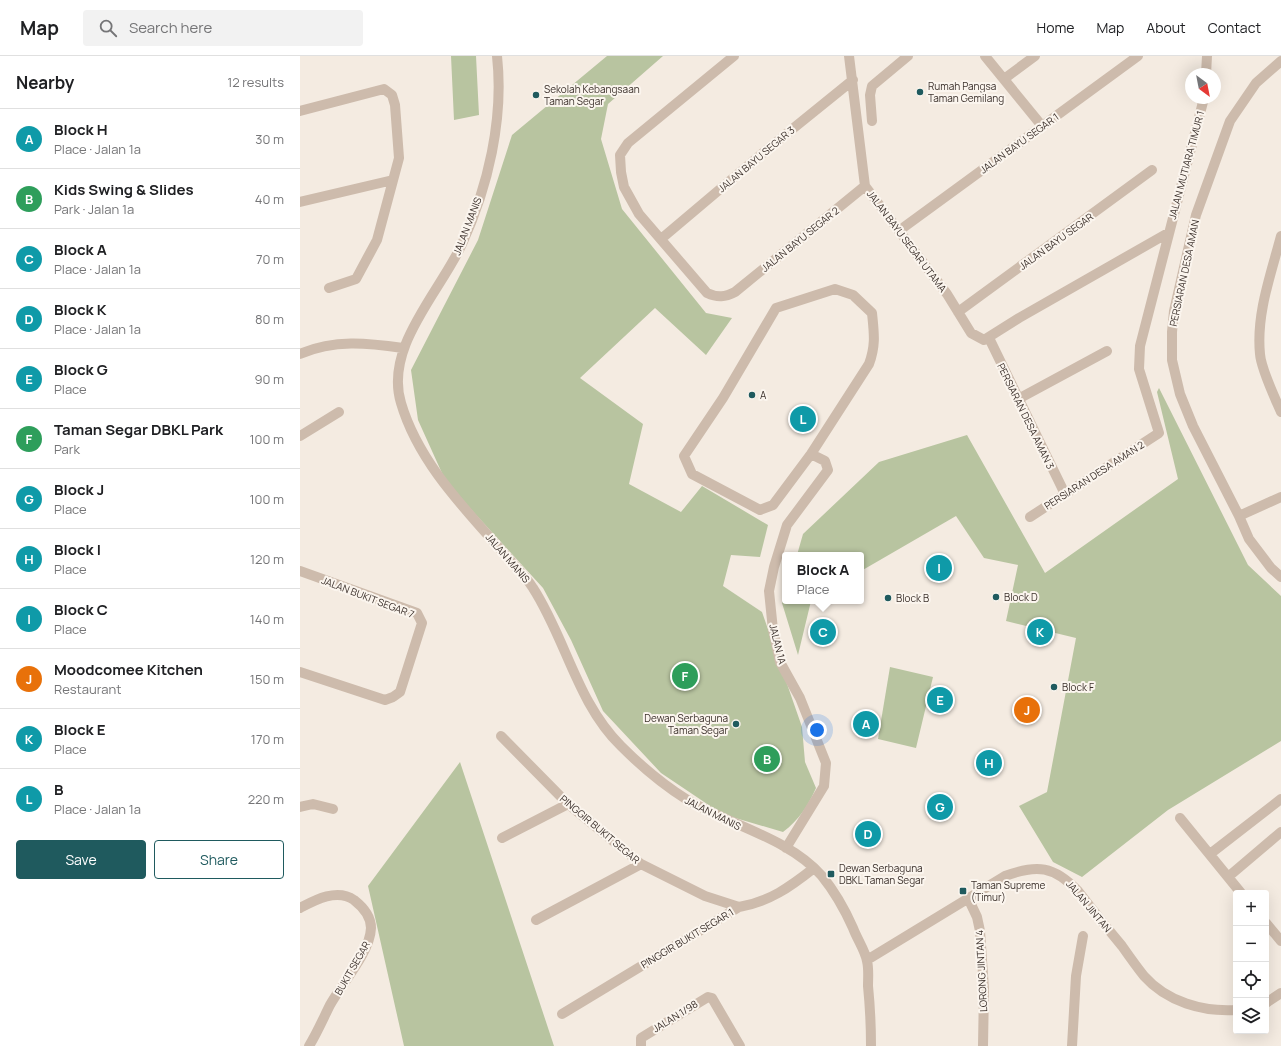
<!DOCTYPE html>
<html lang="en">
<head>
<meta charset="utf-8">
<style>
  body { margin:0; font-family:Manrope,sans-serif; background:#f2f2f2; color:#202124 }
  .controls { position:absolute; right:12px; bottom:12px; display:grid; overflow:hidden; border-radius:4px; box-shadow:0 4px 16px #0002 }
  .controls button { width:36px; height:36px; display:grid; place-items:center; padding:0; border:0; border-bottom:1px solid #e0e0e0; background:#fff; color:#202124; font:20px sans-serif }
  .compass { position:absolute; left:885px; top:12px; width:36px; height:36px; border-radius:50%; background:#fff; box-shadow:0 4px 16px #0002; rotate:148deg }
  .you { position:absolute; left:517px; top:674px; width:14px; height:14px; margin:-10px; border:3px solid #fff; border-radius:50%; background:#1a73e8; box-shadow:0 0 0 6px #1a73e833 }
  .badge { display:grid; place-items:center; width:26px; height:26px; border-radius:50%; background:#1f5a5e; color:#fff; font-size:13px; font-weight:700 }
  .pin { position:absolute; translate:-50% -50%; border:2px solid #fff; box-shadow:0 1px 4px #0006 }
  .popup { position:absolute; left:482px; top:496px; width:82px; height:52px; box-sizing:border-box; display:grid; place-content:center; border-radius:4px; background:#fff; filter:drop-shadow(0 1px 3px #0005); font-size:13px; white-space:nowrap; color:#757577 }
  .popup b { font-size:15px; color:#202124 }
  .popup::after { content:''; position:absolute; left:50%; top:100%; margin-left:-8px; border:8px solid transparent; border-top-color:#fff }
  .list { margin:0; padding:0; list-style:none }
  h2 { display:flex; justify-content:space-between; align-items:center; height:52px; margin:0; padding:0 16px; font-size:17px }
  h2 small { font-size:13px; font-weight:400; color:#757577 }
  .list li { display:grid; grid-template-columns:26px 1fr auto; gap:12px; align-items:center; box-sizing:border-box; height:60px; padding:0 16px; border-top:1px solid #e0e0e0 }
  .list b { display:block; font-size:15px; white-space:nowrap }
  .list p { margin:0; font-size:13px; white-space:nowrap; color:#757577 }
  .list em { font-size:13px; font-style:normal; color:#757577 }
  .actions { display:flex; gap:8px; padding:12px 16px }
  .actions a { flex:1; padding:9px 0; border:1px solid #1f5a5e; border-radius:4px; text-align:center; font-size:14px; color:#1f5a5e }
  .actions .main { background:#1f5a5e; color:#fff }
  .icon { flex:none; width:22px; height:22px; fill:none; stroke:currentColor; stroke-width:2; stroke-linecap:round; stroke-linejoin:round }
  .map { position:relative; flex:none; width:981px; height:990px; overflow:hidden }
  header { display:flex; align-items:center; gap:24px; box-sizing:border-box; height:56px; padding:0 20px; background:#fff; border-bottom:1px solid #e0e0e0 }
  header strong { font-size:19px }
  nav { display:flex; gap:22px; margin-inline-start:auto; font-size:14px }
  .search { width:280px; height:36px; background:#f2f2f2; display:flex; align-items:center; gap:10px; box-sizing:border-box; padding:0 14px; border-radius:4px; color:#757577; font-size:15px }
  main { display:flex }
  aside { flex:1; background:#fff }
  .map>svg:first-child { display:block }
  .green { fill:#b8c4a0 }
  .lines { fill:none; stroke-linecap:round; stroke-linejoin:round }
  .minor { stroke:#cdbbac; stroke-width:10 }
  .poi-dot { fill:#1f5a5e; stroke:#fbf5ee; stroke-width:1.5 }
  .labels { text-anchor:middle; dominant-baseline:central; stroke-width:4; stroke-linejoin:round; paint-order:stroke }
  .poi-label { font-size:10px; fill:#3b302b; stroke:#fbf5ee; text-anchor:start }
  .street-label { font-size:10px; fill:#3b302b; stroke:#fbf5ee }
</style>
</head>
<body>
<header>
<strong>Map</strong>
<div class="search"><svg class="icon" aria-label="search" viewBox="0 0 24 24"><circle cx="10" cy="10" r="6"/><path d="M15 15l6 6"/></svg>Search here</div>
<nav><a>Home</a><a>Map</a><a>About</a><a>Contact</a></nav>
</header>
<main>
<aside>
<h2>Nearby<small>12 results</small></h2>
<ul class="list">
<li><span class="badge" style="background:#0f9aa8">A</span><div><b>Block H</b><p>Place · Jalan 1a</p></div><em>30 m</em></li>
<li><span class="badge" style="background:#2e9e5b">B</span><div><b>Kids Swing &amp; Slides</b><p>Park · Jalan 1a</p></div><em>40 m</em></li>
<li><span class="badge" style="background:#0f9aa8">C</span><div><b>Block A</b><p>Place · Jalan 1a</p></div><em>70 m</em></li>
<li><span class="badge" style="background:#0f9aa8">D</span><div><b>Block K</b><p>Place · Jalan 1a</p></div><em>80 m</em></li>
<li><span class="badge" style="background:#0f9aa8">E</span><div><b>Block G</b><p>Place</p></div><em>90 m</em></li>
<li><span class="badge" style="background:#2e9e5b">F</span><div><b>Taman Segar DBKL Park</b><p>Park</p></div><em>100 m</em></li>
<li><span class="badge" style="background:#0f9aa8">G</span><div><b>Block J</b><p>Place</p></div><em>100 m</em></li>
<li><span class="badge" style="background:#0f9aa8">H</span><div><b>Block I</b><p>Place</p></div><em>120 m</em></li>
<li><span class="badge" style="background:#0f9aa8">I</span><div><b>Block C</b><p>Place</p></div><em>140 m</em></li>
<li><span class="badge" style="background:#e8710a">J</span><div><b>Moodcomee Kitchen</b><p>Restaurant</p></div><em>150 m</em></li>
<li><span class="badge" style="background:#0f9aa8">K</span><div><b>Block E</b><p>Place</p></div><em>170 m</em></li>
<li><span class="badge" style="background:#0f9aa8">L</span><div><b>B</b><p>Place · Jalan 1a</p></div><em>220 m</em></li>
</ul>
<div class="actions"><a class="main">Save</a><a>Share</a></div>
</aside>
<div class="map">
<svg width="981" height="990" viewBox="0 0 981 990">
  <rect width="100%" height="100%" fill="#f4ebe1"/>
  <path class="green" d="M151 0H176L179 59 154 64Z
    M307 0H363L308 48 301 83 322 153 406 257 432 262 406 299 355 252 280 322 343 368 329 428 381 456 402 430 468 469 460 501 431 499 423 530 462 556 502 671 505 706 516 732C508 750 499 764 483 776L422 758 361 717 303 655 271 584 243 532 146 426 118 364 111 314 178 184 212 79Z
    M859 332 948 509 981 540V685L868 754 782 821 753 806 719 750 747 736 776 582 706 565 718 509 684 502 656 460 561 515V499H497L503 478 579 406 667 379 745 517 878 423 857 336Z
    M485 539V545H511L498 599 482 547Z
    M590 611 633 621 616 692 578 683Z
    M160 706 254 990H104L68 830Z"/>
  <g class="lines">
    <path class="minor" d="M197 0C204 63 188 131 162 188 140 236 84 291 101 347 118 405 163 451 202 495 212 507 225 519 233 532 266 583 277 647 321 690 341 710 362 728 386 743 429 769 489 782 522 820 535 836 545 854 553 872 557 883 565 894 567 905 569 913 568 922 568 930 570 950 571 970 571 990
      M434 0 328 87 320 99 321 116 324 131 339 158 407 237C418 242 425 241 435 236L565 130
      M549 0 565 130 647 238 671 277 684 284 719 262 868 177
      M685 0 742 70
      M981 5 956 27 930 65 896 159 874 255 872 276V304L880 338 893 370 939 460 949 483 971 512 981 521
      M906 18 907 0
      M704 23 735 0
      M0 55 84 33 92 39 95 49 99 102 77 184 56 223 29 232
      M572 65 570 39 572 30 608 0
      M0 146 93 124
      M600 174 838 0
      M981 180C971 218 956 258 960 298 961 313 975 342 981 356
      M361 183 464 96 553 24
      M535 233 553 239 572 257C574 277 576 289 569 308L511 398 473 449 460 454 392 418 384 400 423 342 476 252Z
      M658 256 852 114
      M689 282 765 438
      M0 298C34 283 68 287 103 292
      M718 343 807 295
      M0 380 39 356
      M939 460 981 441
      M730 461 859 377 839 313 840 290 904 42
      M0 515 117 557 122 567 100 636 93 641 85 644 0 616
      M201 680 268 748 341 808 405 840 439 851
      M0 751 13 748 33 753
      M880 762 941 837
      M202 782 268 748
      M486 792 524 730 526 707 500 642 480 606 473 574 469 535 474 511 487 469 528 414 525 405 511 398
      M910 798 981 743
      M928 821 981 776
      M668 842 677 861 680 875 684 933 683 990
      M0 852C15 844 37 832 54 844 63 851 71 860 71 872 70 897 42 927 30 949 23 963 17 977 9 990
      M236 864 341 808
      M966 867 981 885
      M567 904 705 820C737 808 754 810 778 835 792 853 807 872 822 890 829 900 836 910 844 920 867 946 903 956 936 954
      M966 947 981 937
      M262 958 439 851C469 846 490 831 514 812
      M341 990V982L408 941 412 942 440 990
      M772 990 776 920 783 880"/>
  </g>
  <g class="poi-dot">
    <circle cx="620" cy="36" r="4"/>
    <circle cx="236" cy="39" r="4"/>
    <circle cx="452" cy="339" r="4"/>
    <circle cx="696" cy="541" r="4"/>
    <circle cx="588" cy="542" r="4"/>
    <circle cx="754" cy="631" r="4"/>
    <circle cx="436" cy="668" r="4"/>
    <rect x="527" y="814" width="8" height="8" rx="2"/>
    <rect x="659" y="831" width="8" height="8" rx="2"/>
  </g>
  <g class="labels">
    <g class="poi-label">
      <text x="628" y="30">Rumah Pangsa<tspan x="628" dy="12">Taman Gemilang</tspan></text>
      <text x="244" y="33">Sekolah Kebangsaan<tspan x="244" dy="12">Taman Segar</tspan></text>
      <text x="460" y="339">A</text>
      <text x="704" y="541">Block D</text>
      <text x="596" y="542">Block B</text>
      <text x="762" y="631">Block F</text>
      <text x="428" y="662" text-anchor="end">Dewan Serbaguna<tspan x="428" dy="12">Taman Segar</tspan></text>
      <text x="539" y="812">Dewan Serbaguna<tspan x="539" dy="12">DBKL Taman Segar</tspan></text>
      <text x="671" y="829">Taman Supreme<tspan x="671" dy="12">(Timur)</tspan></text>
    </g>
    <g class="street-label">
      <text transform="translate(719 87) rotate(-36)">JALAN BAYU SEGAR 1</text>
      <text transform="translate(456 103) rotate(-40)">JALAN BAYU SEGAR 3</text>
      <text transform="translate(886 109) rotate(-75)">JALAN MUTIARA TIMUR 1</text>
      <text transform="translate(167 170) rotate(-69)">JALAN MANIS</text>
      <text transform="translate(500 183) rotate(-39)">JALAN BAYU SEGAR 2</text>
      <text transform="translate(607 185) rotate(53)">JALAN BAYU SEGAR UTAMA</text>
      <text transform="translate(756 185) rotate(-36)">JALAN BAYU SEGAR</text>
      <text transform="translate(884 217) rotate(-78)">PERSIARAN DESA AMAN</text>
      <text transform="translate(726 360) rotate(64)">PERSIARAN DESA AMAN 3</text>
      <text transform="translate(794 419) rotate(-33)">PERSIARAN DESA AMAN 2</text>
      <text transform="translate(208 502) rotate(49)">JALAN MANIS</text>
      <text transform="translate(68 541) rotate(21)">JALAN BUKIT SEGAR 7</text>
      <text transform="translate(478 588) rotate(76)">JALAN 1A</text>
      <text transform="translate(413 757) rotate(27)">JALAN MANIS</text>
      <text transform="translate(300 773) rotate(40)">PINGGIR BUKIT SEGAR</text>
      <text transform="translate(789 850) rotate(50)">JALAN JINTAN</text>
      <text transform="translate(387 882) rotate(-31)">PINGGIR BUKIT SEGAR 1</text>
      <text transform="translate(52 912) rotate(-60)">BUKIT SEGAR</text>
      <text transform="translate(681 915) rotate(-93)">LORONG JINTAN 4</text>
      <text transform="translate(375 960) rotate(-32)">JALAN 1/98</text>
    </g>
  </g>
</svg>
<div class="controls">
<button>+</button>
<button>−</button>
<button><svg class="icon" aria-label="locate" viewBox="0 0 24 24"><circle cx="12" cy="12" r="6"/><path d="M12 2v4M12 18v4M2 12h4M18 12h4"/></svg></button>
<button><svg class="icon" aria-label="layers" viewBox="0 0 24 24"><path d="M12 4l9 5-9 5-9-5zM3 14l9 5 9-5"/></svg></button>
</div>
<svg class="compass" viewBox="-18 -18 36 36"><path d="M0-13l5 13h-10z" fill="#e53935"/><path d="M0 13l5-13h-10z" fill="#757577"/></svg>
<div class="you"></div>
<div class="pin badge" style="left:566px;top:668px;background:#0f9aa8">A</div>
<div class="pin badge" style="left:467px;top:703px;background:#2e9e5b">B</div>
<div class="pin badge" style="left:523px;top:576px;background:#0f9aa8">C</div>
<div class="popup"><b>Block A</b>Place</div>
<div class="pin badge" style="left:568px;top:778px;background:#0f9aa8">D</div>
<div class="pin badge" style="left:640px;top:644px;background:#0f9aa8">E</div>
<div class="pin badge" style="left:385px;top:620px;background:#2e9e5b">F</div>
<div class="pin badge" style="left:640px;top:751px;background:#0f9aa8">G</div>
<div class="pin badge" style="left:689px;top:707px;background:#0f9aa8">H</div>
<div class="pin badge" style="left:639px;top:512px;background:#0f9aa8">I</div>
<div class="pin badge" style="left:727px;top:654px;background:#e8710a">J</div>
<div class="pin badge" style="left:740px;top:576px;background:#0f9aa8">K</div>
<div class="pin badge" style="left:503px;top:363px;background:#0f9aa8">L</div>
</div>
</main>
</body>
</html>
